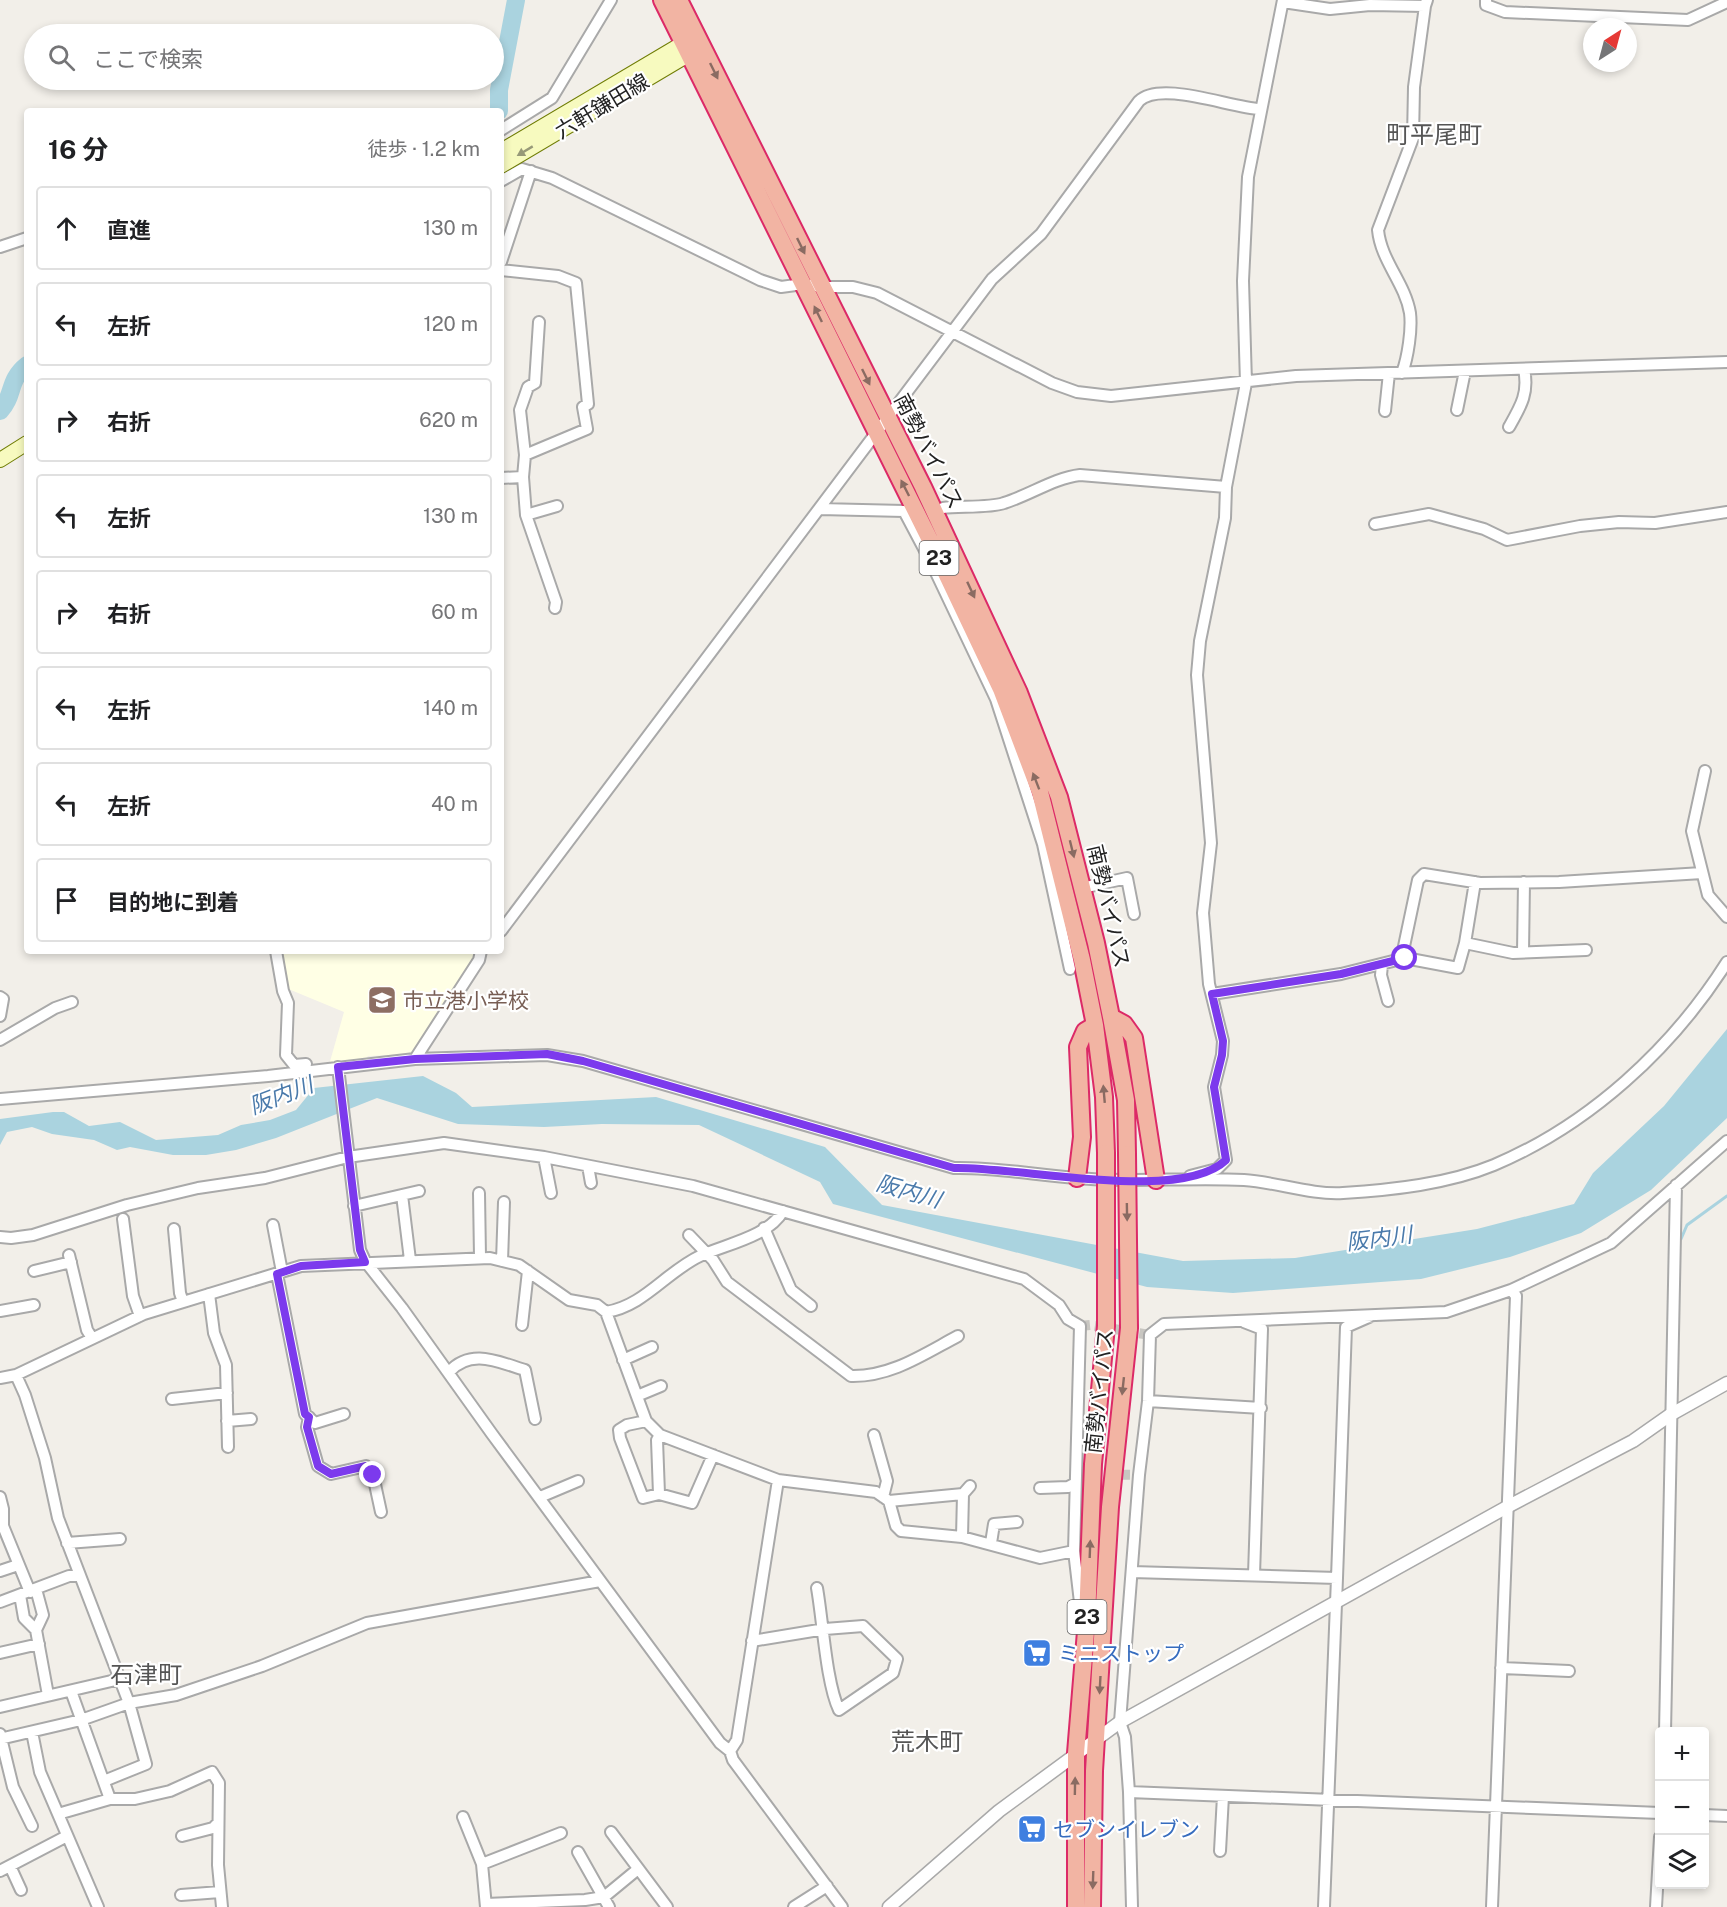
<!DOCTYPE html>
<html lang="ja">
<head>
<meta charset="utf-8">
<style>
  body { margin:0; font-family:"Public Sans","Noto Sans JP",sans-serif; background:#f6f6f6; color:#202124 }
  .controls { position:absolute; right:18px; bottom:18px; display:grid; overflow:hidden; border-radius:6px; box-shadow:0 3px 9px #0003 }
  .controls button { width:54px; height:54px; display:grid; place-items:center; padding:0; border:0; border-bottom:2px solid #e0e0e0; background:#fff; color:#202124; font:30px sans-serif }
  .compass { position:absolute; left:1583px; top:18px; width:54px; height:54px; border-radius:50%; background:#fff; box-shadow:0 3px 9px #0003; rotate:36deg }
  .stop { position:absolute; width:18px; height:18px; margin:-14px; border:4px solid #7c3aed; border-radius:50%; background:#fff }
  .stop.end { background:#7c3aed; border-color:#fff; box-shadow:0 2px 6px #0008 }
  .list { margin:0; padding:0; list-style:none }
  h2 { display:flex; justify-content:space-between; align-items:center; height:78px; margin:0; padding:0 24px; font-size:26px }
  h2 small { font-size:20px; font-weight:400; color:#757577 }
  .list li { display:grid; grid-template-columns:39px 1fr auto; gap:18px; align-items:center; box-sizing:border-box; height:84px; margin:0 12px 12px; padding:0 12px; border:2px solid #e0e0e0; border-radius:6px }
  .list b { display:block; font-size:22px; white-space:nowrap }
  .list em { font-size:20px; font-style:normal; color:#757577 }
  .icon { flex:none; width:33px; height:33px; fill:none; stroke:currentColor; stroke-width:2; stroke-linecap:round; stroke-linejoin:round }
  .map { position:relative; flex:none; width:1727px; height:1907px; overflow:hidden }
  .search { position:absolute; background:#fff; box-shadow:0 3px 9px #0003; left:24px; top:24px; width:480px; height:66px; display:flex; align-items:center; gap:15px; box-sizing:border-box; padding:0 21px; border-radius:33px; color:#757577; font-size:22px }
  .panel { position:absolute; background:#fff; box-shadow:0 3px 9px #0003; left:24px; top:108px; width:480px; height:846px; border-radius:6px }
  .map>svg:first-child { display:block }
  .education { fill:#ffffe5 }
  .water { fill:#aad3df }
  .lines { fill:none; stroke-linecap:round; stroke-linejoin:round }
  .stream { stroke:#aad3df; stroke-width:3 }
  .river { stroke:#aad3df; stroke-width:18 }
  .minor-tunnel { stroke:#c8c6c1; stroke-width:10; stroke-dasharray:10 5; stroke-linecap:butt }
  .minor-casing { stroke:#a9a9a9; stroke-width:14 }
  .tertiary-casing { stroke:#a9a9a9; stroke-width:15 }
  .secondary-casing { stroke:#707d05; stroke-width:16 }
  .trunk-casing { stroke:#dc2a67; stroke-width:20 }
  .minor { stroke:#fff; stroke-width:10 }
  .tertiary { stroke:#fff; stroke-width:12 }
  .secondary { stroke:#f7fabf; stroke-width:14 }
  .trunk { stroke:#f2b4a3; stroke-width:16 }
  .trunk-bridge-casing { stroke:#dc2a67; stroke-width:20; stroke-linecap:butt }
  .trunk-bridge { stroke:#f2b4a3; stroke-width:16 }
  .oneway { fill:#8a6b62 }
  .oneway2 { fill:#979978 }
  .route { stroke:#7c3aed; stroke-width:8 }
  .labels { text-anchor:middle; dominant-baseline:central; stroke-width:4.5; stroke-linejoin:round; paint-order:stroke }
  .shield { fill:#fff; stroke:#646464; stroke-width:1.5 }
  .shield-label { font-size:20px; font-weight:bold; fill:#222 }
  .street-label { font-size:21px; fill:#222; stroke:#fff }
  .education-label { font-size:21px; fill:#785e54; stroke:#fff; text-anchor:start }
  .shop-label { font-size:21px; fill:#366cbe; stroke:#fff; text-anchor:start }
  .water-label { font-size:22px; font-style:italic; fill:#4a7aab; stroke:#fff }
  .quarter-label { font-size:24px; fill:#555; stroke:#fff }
</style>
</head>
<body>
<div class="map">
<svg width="1727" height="1907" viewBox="0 0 1727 1907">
  <rect width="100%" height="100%" fill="#f2efe9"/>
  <path class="education" d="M280 951H475L476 960 412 1054 368 1056 365 1060 329 1065 344 1012 286 988Z"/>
  <path class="water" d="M1727 1029V1118L1651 1190 1581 1233 1510 1257 1421 1279 1233 1293 1147 1287 833 1204 820 1182 699 1125 602 1124 544 1127 458 1124 377 1098 276 1138 236 1150 206 1155H173L130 1147 117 1150 94 1140 52 1134 32 1127 7 1132 0 1145V1119L53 1112H64L89 1126 120 1122 156 1140 218 1135 241 1125 270 1120 296 1110 314 1088 423 1076 456 1093 472 1107 656 1097 825 1147 882 1205 1183 1261 1295 1258 1477 1229 1574 1204 1593 1173 1664 1106Z"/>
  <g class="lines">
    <path class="stream" d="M1681 1239 1687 1225 1727 1196"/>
    <path class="river" d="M499 111V90L516 0
      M0 411C15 395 7 381 27 365"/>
    <path class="minor-tunnel" d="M1080 1326 1090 1325 1150 1335
      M1075 1474 1139 1475"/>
    <g class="minor-casing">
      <path id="minor" d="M1486 0V5L1505 12 1688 20 1727 2
        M1283 2 1330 9 1370 5 1425 6 1427 0
        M501 130 552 98 611 0
        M501 181 522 169 552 178 760 280 781 287 803 284 822 287H853L877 293 1052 383 1077 392 1111 396 1296 376 1727 362
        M0 247 27 238
        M501 262 531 171
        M501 270 558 276 576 283 588 404 583 407 587 429 525 455
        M1402 373C1408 357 1412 329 1410 313 1405 283 1381 261 1378 230L1413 138 1414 87 1425 6
        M1457 410 1465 371
        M1385 411 1389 373
        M1509 427C1521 406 1529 393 1524 369
        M523 477 526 515 556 602 555 608
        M501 478 523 477 525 455 520 410 528 387 535 383 539 322
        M943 508C959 506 991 508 1004 503 1030 495 1054 478 1080 475L1226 487
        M820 509 904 511 931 562 996 699 1043 844 1070 969
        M526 515 557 506
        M1375 524 1429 514 1484 529 1507 540 1580 526 1619 522 1655 523 1727 512
        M1705 771 1692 831 1708 895 1727 917
        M1082 888 1127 878 1134 914
        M501 931 992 279 1041 234 1139 101C1161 80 1231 108 1260 109
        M1465 943 1475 882
        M276 951 283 991 288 1003 286 1055 294 1065 306 1064
        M1523 952 1524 882
        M1405 958 1403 951 1418 880 1424 874 1480 883 1559 882 1702 873
        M1382 965 1381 975 1388 1001
        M1212 994 1341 974 1405 958 1458 968 1465 943 1513 953 1586 950
        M0 997 3 999 0 1016
        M0 1040 55 1008 72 1002
        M415 1059 479 960 481 951
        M338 1067 360 1250 365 1261 402 1308 492 1434 720 1743 730 1751 733 1760 842 1907
        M0 1099 268 1076 415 1059 547 1055 583 1061 954 1168C996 1167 1035 1175 1076 1178 1132 1183 1188 1177 1244 1180 1276 1182 1311 1195 1343 1193 1392 1190 1448 1184 1494 1165 1589 1125 1672 1049 1727 962
        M544 1157 551 1193
        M588 1166 591 1183
        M1190 1176 1217 1169 1226 1160 1214 1087 1222 1055 1223 1041 1209 984 1203 913 1211 843 1197 675 1200 641 1225 518 1226 487 1246 383 1243 281 1248 177 1283 0
        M479 1193 480 1257
        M402 1195 410 1260
        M354 1206 419 1191
        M123 1219 133 1296 140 1316
        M273 1225 282 1272
        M764 1228 791 1290 811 1306
        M174 1229 180 1293 183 1302
        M689 1235 713 1260 727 1282 851 1376C891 1377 924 1354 958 1336
        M0 1237 11 1238 33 1235 127 1205 198 1188 265 1178 348 1157 444 1143 544 1157 693 1186 1024 1279 1059 1305 1068 1319 1080 1326 1074 1551
        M69 1255 87 1330 92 1338
        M502 1261 504 1202
        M34 1271 71 1262
        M277 1274 305 1414 315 1423 344 1414
        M209 1294 214 1333 226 1365 228 1447
        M0 1311 34 1305
        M606 1312C644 1306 666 1272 700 1256 726 1244 768 1237 783 1211
        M1244 1322 1262 1329 1254 1575
        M522 1325 528 1271
        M623 1360 652 1347
        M449 1372C471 1348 498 1362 525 1370L535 1419
        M16 1375 25 1395 45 1458 58 1518 129 1703 146 1764 104 1781
        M0 1378 16 1375 144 1314 301 1266 490 1258 519 1265 569 1300 597 1305 606 1312 646 1421 660 1435 778 1480 876 1492 889 1501 896 1526 901 1531 962 1537 1040 1558 1074 1551 1081 1611
        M637 1396 661 1386
        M172 1399 227 1393
        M1148 1401 1261 1408
        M309 1417 307 1427 318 1466 331 1474 366 1466 373 1475 381 1512
        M227 1421 251 1419
        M646 1421 627 1425 619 1430 620 1438 643 1498 659 1494 692 1503 713 1455
        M874 1435 887 1481 883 1497
        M1040 1488 1068 1487 1074 1484
        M659 1494 657 1440 660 1435
        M0 1497 3 1509V1526L30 1592
        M540 1497 578 1481
        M889 1501 963 1494
        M962 1537 963 1494 970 1486
        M67 1543 120 1539
        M991 1543 994 1524 1017 1522
        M0 1571 18 1565
        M1132 1572 1337 1578 1324 1907
        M1337 1578 1346 1327 1371 1316
        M36 1589 43 1615 36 1630
        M20 1595 24 1618 36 1630 48 1695
        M0 1602 69 1576H79
        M752 1641 825 1629 863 1626 897 1659 893 1673 839 1710C826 1682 823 1622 817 1588
        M0 1653 39 1644
        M1501 1668 1569 1671
        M71 1691 110 1799
        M0 1707 120 1679
        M32 1732 40 1772 98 1907
        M1665 1732 1676 1185
        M0 1734 13 1787 32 1826
        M0 1739 81 1720 129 1703 176 1695 262 1666 367 1623 600 1581
        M730 1751 737 1740 778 1480
        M1129 1792 1660 1813
        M58 1814 110 1799H135L170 1791 212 1772 219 1783 218 1865 222 1907
        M1704 1815 1727 1816
        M463 1817 482 1864 486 1907
        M611 1832 667 1907
        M182 1836 213 1828 218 1823
        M1220 1851 1223 1796
        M578 1852 609 1907
        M482 1864 561 1833
        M10 1866 21 1890
        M0 1871 67 1836
        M181 1895 220 1892
        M486 1904 585 1900 604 1897 638 1869
        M794 1907 827 1886
        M1132 1907 1129 1792 1125 1737 1120 1722 1139 1475 1148 1401 1150 1335 1164 1324 1446 1312 1511 1290 1611 1243 1727 1141
        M1492 1907 1516 1296 1511 1290
        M1656 1907 1660 1837"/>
    </g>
    <g class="tertiary-casing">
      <path id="tertiary" d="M889 1907 999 1811 1120 1722 1507 1507 1633 1441 1670 1415 1727 1383"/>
    </g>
    <g class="secondary-casing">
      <path id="secondary" d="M501 151 690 39
        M501 166 698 49
        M0 460 27 443"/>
    </g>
    <g class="trunk-casing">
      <path id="trunk" d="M662 0 935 550 1001 689 1040 792 1082 960 1095 1025 1104 1097 1106 1153
        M679 0 923 487 1019 693 1059 797 1096 943 1111 1017 1126 1100 1127 1154
        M1111 1017 1124 1024 1134 1038 1156 1180
        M1077 1178 1082 1137 1078 1047 1085 1031 1095 1025
        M1076 1907V1753L1087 1619 1093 1464 1106 1326
        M1092 1907 1094 1771 1110 1507 1129 1328"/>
    </g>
    <use href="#minor" class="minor"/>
    <use href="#tertiary" class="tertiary"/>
    <use href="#secondary" class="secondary"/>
    <use href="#trunk" class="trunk"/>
    <g class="trunk-bridge-casing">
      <path id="trunk-bridge" d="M1106 1153V1326
        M1127 1154 1129 1328"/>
    </g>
    <use href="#trunk-bridge" class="trunk-bridge"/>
  </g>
  <defs><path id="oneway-solid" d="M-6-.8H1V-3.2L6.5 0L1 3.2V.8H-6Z" transform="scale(1.5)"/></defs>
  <g class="oneway">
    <use href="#oneway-solid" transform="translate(714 71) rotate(64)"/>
    <use href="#oneway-solid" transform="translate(801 246) rotate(64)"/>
    <use href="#oneway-solid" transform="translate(818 314) rotate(-116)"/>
    <use href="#oneway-solid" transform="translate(866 377) rotate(64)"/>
    <use href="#oneway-solid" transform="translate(905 488) rotate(-117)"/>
    <use href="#oneway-solid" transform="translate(971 590) rotate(65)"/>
    <use href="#oneway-solid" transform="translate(1036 781) rotate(-111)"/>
    <use href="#oneway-solid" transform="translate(1072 849) rotate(76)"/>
    <use href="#oneway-solid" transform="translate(1104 1094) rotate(-95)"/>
    <use href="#oneway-solid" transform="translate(1127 1212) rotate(89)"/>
    <use href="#oneway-solid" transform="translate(1123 1386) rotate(96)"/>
    <use href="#oneway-solid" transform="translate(1090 1549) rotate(-88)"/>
    <use href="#oneway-solid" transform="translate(1100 1685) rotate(93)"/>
    <use href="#oneway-solid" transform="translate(1075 1786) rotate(-89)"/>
    <use href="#oneway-solid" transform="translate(1093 1880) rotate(92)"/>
  </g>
  <use class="oneway2" href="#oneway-solid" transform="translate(525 151) rotate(149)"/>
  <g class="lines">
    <path class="route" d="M373 1475 366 1466 331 1474 318 1466 307 1427 309 1417 305 1414 277 1274 301 1266 365 1262 360 1250 338 1067 415 1059 547 1054 583 1061 954 1168C1019 1166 1180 1204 1226 1160L1214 1087 1222 1055 1223 1041 1212 994 1341 974 1405 958"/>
  </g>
  <defs>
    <g id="school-square" transform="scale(1.5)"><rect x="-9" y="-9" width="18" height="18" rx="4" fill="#8d6e63" stroke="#fff"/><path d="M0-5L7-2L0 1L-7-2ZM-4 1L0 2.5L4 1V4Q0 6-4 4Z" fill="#fff"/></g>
    <g id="supermarket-square" transform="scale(1.5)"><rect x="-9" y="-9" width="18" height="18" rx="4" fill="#3f7fe0" stroke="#fff"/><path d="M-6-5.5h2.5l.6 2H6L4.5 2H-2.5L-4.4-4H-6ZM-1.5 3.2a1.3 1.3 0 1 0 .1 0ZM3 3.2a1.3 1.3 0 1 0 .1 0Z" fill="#fff"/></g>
  </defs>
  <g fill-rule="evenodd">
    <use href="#school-square" x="382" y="1000"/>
    <use href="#supermarket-square" x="1037" y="1653"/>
    <use href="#supermarket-square" x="1032" y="1829"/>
  </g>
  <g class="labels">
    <g class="shield">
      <rect x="919.5" y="541" width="39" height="34" rx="4.5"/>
      <rect x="1067.5" y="1600" width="39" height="34" rx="4.5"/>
    </g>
    <g class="shield-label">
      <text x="939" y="558">23</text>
      <text x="1087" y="1617">23</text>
    </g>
    <g class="street-label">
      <text transform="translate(602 106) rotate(-31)">六軒鎌田線</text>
      <text transform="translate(929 451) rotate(63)">南勢バイパス</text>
      <text transform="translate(1109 906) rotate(77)">南勢バイパス</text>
      <text transform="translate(1099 1391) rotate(-84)">南勢バイパス</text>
    </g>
    <g class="education-label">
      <text x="403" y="1000">市立港小学校</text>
    </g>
    <g class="shop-label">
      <text x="1058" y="1653">ミニストップ</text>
      <text x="1053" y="1829">セブンイレブン</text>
    </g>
    <g class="water-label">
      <text transform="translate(281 1095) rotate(-21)">阪内川</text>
      <text transform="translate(909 1191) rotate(16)">阪内川</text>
      <text transform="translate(1379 1238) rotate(-7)">阪内川</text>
    </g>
    <g class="quarter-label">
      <text x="1434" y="134">町平尾町</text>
      <text x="146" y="1674">石津町</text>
      <text x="927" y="1741">荒木町</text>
    </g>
  </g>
</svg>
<div class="controls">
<button>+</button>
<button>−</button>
<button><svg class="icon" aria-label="layers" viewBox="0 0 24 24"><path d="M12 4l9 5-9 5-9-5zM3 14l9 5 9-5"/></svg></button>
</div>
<svg class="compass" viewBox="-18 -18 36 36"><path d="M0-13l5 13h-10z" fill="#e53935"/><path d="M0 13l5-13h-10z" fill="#757577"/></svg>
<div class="stop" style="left:1405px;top:958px"></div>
<div class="stop end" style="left:373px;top:1475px"></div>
<div class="search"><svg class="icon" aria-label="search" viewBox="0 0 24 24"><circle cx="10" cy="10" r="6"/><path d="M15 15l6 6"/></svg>ここで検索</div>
<section class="panel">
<h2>16 分<small>徒歩 · 1.2 km</small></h2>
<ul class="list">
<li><svg class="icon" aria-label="ahead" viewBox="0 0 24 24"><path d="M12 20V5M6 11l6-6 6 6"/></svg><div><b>直進</b></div><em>130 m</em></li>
<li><svg class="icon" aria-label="left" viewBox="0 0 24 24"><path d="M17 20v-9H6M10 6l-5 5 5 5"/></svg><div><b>左折</b></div><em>120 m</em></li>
<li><svg class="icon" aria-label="right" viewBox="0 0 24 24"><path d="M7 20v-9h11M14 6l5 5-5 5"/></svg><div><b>右折</b></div><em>620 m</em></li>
<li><svg class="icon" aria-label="left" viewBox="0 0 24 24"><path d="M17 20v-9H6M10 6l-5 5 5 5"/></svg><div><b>左折</b></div><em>130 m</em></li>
<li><svg class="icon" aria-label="right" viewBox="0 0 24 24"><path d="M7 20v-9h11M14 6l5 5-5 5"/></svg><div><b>右折</b></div><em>60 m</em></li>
<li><svg class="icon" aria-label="left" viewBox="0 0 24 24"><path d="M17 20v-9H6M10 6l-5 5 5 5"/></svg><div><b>左折</b></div><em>140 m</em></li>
<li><svg class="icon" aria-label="left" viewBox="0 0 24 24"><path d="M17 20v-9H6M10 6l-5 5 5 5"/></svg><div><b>左折</b></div><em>40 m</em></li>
<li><svg class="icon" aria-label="arrive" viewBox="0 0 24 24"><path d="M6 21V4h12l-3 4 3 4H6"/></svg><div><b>目的地に到着</b></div></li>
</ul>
</section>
</div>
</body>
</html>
